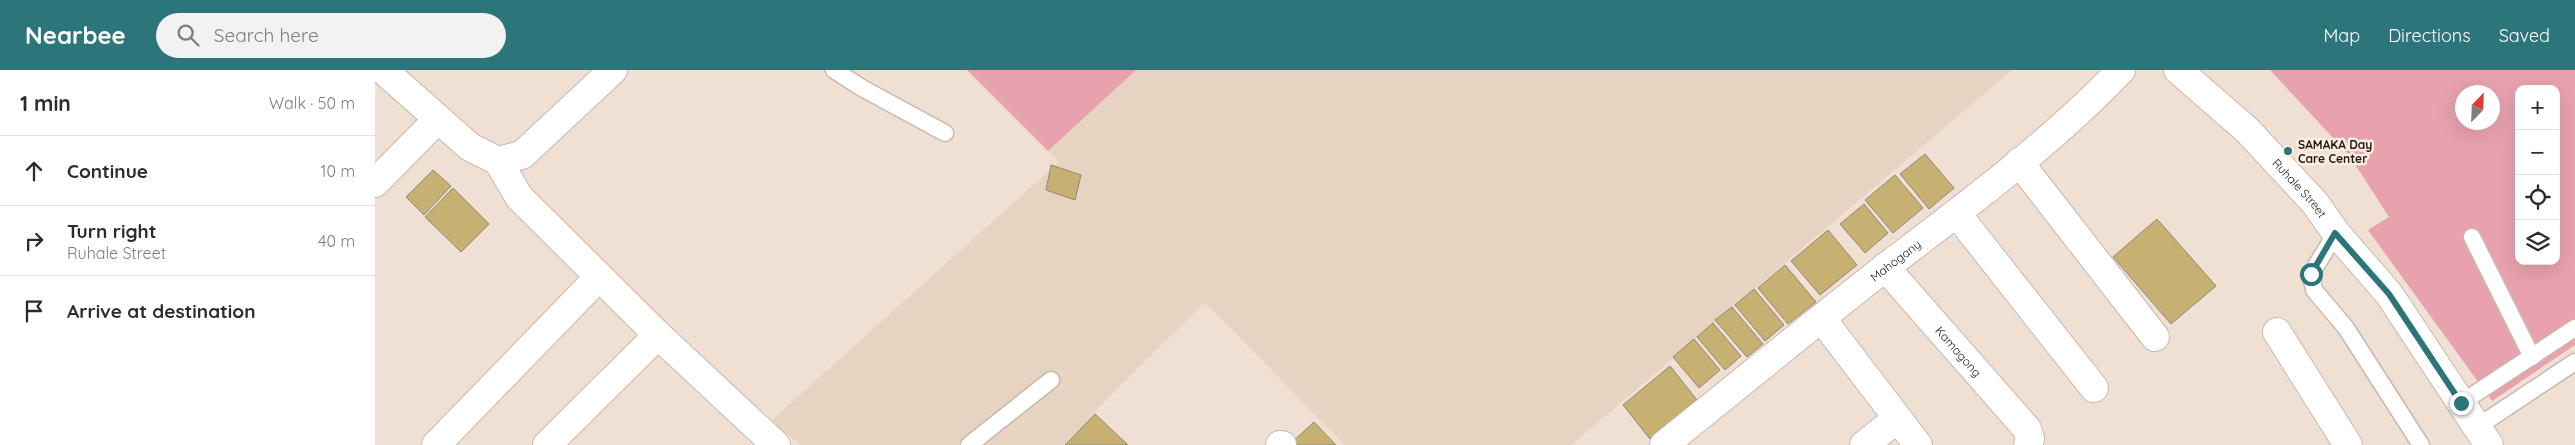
<!DOCTYPE html>
<html lang="en">
<head>
<meta charset="utf-8">
<style>
  body { margin:0; font-family:Quicksand,sans-serif; background:#f2f2f3; color:#2b2b33 }
  .controls { position:absolute; right:15px; top:15px; display:grid; overflow:hidden; border-radius:10px; box-shadow:0 5px 20px #0002 }
  .controls button { width:45px; height:45px; display:grid; place-items:center; padding:0; border:0; border-bottom:1px solid #e1e1e2; background:#fff; color:#2b2b33; font:25px sans-serif }
  .compass { position:absolute; left:2080px; top:15px; width:45px; height:45px; border-radius:50%; background:#fff; box-shadow:0 5px 20px #0002; rotate:23deg }
  .stop { position:absolute; width:15px; height:15px; margin:-11px; border:4px solid #2c757b; border-radius:50%; background:#fff }
  .stop.end { background:#2c757b; border-color:#fff; box-shadow:0 1px 5px #0008 }
  .list { margin:0; padding:0; list-style:none }
  h2 { display:flex; justify-content:space-between; align-items:center; height:65px; margin:0; padding:0 20px; font-size:21px }
  h2 small { font-size:16px; font-weight:400; color:#7c7c81 }
  .list li { display:grid; grid-template-columns:32px 1fr auto; gap:15px; align-items:center; box-sizing:border-box; height:70px; padding:0 20px; border-top:1px solid #e1e1e2 }
  .list b { display:block; font-size:19px; white-space:nowrap }
  .list p { margin:0; font-size:16px; white-space:nowrap; color:#7c7c81 }
  .list em { font-size:16px; font-style:normal; color:#7c7c81 }
  .icon { flex:none; width:28px; height:28px; fill:none; stroke:currentColor; stroke-width:2; stroke-linecap:round; stroke-linejoin:round }
  .map { position:relative; flex:none; width:2200px; height:375px; overflow:hidden }
  header { display:flex; align-items:center; gap:30px; box-sizing:border-box; height:70px; padding:0 25px; background:#2c757b; color:#fff }
  header strong { font-size:24px }
  nav { display:flex; gap:28px; margin-inline-start:auto; font-size:18px }
  .search { width:350px; height:45px; background:#f2f2f3; display:flex; align-items:center; gap:12px; box-sizing:border-box; padding:0 18px; border-radius:28px; color:#7c7c81; font-size:19px }
  main { display:flex }
  aside { flex:1; background:#fff }
  .map>svg:first-child { display:block }
  .built { fill:#e7d3c1 }
  .green { fill:#e7a2ae; fill-rule:evenodd }
  .building { fill:#c6b172; stroke:#8d8878 }
  .lines { fill:none; stroke-linecap:round; stroke-linejoin:round }
  .service-casing { stroke:#c7b9ac; stroke-width:19 }
  .minor-casing { stroke:#c7b9ac; stroke-width:30 }
  .tertiary-casing { stroke:#c7b9ac; stroke-width:30 }
  .service { stroke:#fff; stroke-width:16 }
  .minor { stroke:#fff; stroke-width:28 }
  .tertiary { stroke:#fff; stroke-width:28 }
  .route { stroke:#2c757b; stroke-width:6 }
  .poi-dot { fill:#2c757b; stroke:#fcede0; stroke-width:2 }
  .labels { text-anchor:middle; dominant-baseline:central; stroke-width:5; stroke-linejoin:round; paint-order:stroke }
  .poi-label { font-size:12px; font-weight:bold; fill:#201a16; stroke:#fcede0; text-anchor:start }
  .street-label { font-size:12px; fill:#201a16; stroke:#fcede0 }
</style>
</head>
<body>
<header>
<strong>Nearbee</strong>
<div class="search"><svg class="icon" aria-label="search" viewBox="0 0 24 24"><circle cx="10" cy="10" r="6"/><path d="M15 15l6 6"/></svg>Search here</div>
<nav><a>Map</a><a>Directions</a><a>Saved</a></nav>
</header>
<main>
<aside>
<h2>1 min<small>Walk · 50 m</small></h2>
<ul class="list">
<li><svg class="icon" aria-label="ahead" viewBox="0 0 24 24"><path d="M12 20V5M6 11l6-6 6 6"/></svg><div><b>Continue</b></div><em>10 m</em></li>
<li><svg class="icon" aria-label="right" viewBox="0 0 24 24"><path d="M7 20v-9h11M14 6l5 5-5 5"/></svg><div><b>Turn right</b><p>Ruhale Street</p></div><em>40 m</em></li>
<li><svg class="icon" aria-label="arrive" viewBox="0 0 24 24"><path d="M6 21V4h12l-3 4 3 4H6"/></svg><div><b>Arrive at destination</b></div></li>
</ul>
</aside>
<div class="map">
<svg width="2200" height="375" viewBox="0 0 2200 375">
  <rect width="100%" height="100%" fill="#efe0d3"/>
  <path class="built" d="M761 0H1637L1196 375H970L830 232 731 330 689 375H426L396 351 684 92 673 81Z"/>
  <path class="green" d="M592 0H761L673 81Z
    M1895 0H2200V275L2117 331 1993 160 2014 147 1974 85ZM2144 19H2181V191H2144ZM2088 22H2118V52H2088Z"/>
  <path class="building" d="M1550 84 1579 118 1554 139 1525 104Z
    M676 95 706 105 700 130 671 120Z
    M58 100 76 116 49 145 31 127Z
    M1520 105 1548 138 1518 163 1490 130Z
    M78 118 114 154 86 182 50 147Z
    M1489 134 1513 163 1490 183 1465 154Z
    M1782 149 1841 216 1796 254 1738 187Z
    M1453 160 1482 195 1445 225 1416 191Z
    M1410 195 1441 232 1413 254 1383 218Z
    M1379 219 1409 255 1390 271 1360 235Z
    M1357 237 1388 274 1372 287 1340 250Z
    M1338 253 1366 286 1350 300 1322 267Z
    M1319 269 1345 300 1324 318 1298 287Z
    M1295 296 1322 330 1275 369 1248 335Z
    M720 344 753 375H690Z
    M939 352 961 375H918L916 373Z"/>
  <g class="lines">
    <g class="service-casing">
      <path id="service" d="M459 0 487 18 570 63
        M1961 163 1936 204 1939 220 1971 258 2046 375
        M2097 167 2157 287
        M2086 333 2200 258
        M2102 357 2200 292
        M594 375 676 310"/>
    </g>
    <g class="minor-casing">
      <g id="minor">
        <path d="M123 91 144 127 283 265 401 375"/>
        <path d="M1644 92 1780 267"/>
        <path d="M0 113 63 49"/>
        <path d="M1582 144 1719 318"/>
        <path id="s1" d="M1510 197 1652 359 1655 368 1653 375"/>
        <path d="M1447 249 1543 375"/>
        <path d="M1902 262 1973 375"/>
        <path d="M61 375 224 207"/>
        <path d="M172 375 283 265"/>
        <path d="M905 375H907"/>
        <path id="s2" d="M1289 375C1363 316 1436 255 1511 197 1592 135 1675 74 1746 0"/>
        <path d="M1489 375 1522 349"/>
      </g>
    </g>
    <g class="tertiary-casing">
      <g id="tertiary">
        <path d="M8 0 95 77 123 91 147 85 238 0"/>
        <path id="s3" d="M1803 0 1872 60 1940 133 1961 163 2014 224 2114 375"/>
      </g>
    </g>
    <use href="#service" class="service"/>
    <use href="#minor" class="minor"/>
    <use href="#tertiary" class="tertiary"/>
  </g>
  <g class="lines">
    <path class="route" d="M1936 204 1960 163 2014 224 2086 333"/>
  </g>
  <circle class="poi-dot" cx="1913" cy="81" r="5"/>
  <g class="labels">
    <g class="poi-label">
      <text x="1923" y="74">SAMAKA Day<tspan x="1923" dy="14">Care Center</tspan></text>
    </g>
    <g class="street-label">
      <text stroke="none"><textPath href="#s3" startOffset="170">Ruhale Street</textPath></text>
      <text stroke="none"><textPath href="#s2" startOffset="296">Mahogany</textPath></text>
      <text stroke="none"><textPath href="#s1" startOffset="112">Kamagong</textPath></text>
    </g>
  </g>
</svg>
<div class="controls">
<button>+</button>
<button>−</button>
<button><svg class="icon" aria-label="locate" viewBox="0 0 24 24"><circle cx="12" cy="12" r="6"/><path d="M12 2v4M12 18v4M2 12h4M18 12h4"/></svg></button>
<button><svg class="icon" aria-label="layers" viewBox="0 0 24 24"><path d="M12 4l9 5-9 5-9-5zM3 14l9 5 9-5"/></svg></button>
</div>
<svg class="compass" viewBox="-18 -18 36 36"><path d="M0-13l5 13h-10z" fill="#e53935"/><path d="M0 13l5-13h-10z" fill="#7c7c81"/></svg>
<div class="stop" style="left:1936px;top:204px"></div>
<div class="stop end" style="left:2086px;top:333px"></div>
</div>
</main>
</body>
</html>
